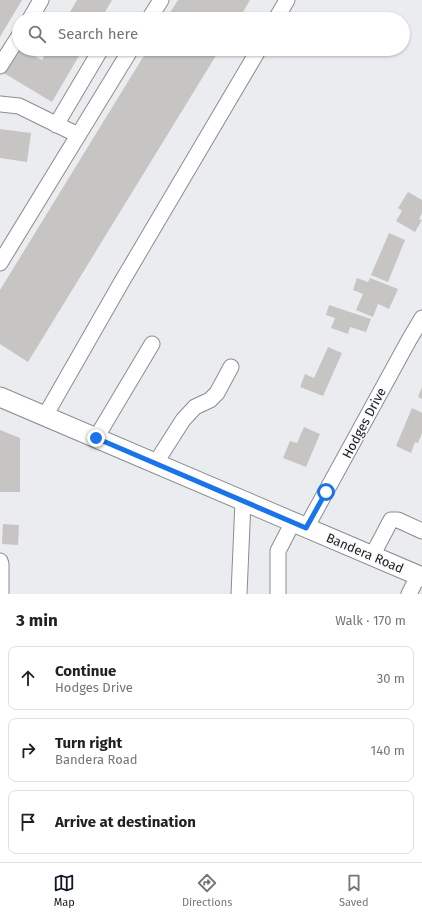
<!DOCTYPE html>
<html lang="en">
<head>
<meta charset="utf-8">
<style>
  body { margin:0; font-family:"Fira Sans",sans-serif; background:#f6f6f6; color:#202124 }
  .stop { position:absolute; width:12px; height:12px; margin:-9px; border:3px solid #1a73e8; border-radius:50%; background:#fff }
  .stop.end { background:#1a73e8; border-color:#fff; box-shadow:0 1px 4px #0008 }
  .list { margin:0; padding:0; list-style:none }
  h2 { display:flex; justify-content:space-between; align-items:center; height:52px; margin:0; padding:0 16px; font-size:17px }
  h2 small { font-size:13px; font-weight:400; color:#757577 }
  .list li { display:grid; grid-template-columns:26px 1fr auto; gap:12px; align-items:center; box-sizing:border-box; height:64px; margin:0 8px 8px; padding:0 8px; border:1px solid #e0e0e0; border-radius:8px }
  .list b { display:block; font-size:15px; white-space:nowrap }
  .list p { margin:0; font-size:13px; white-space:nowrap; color:#757577 }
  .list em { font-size:13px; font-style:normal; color:#757577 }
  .icon { flex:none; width:22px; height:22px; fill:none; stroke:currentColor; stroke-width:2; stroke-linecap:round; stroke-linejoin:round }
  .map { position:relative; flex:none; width:422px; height:594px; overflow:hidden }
  .search { position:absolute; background:#fff; box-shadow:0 1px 3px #0004; left:12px; right:12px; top:12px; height:44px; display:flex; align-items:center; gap:10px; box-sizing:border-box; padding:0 14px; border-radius:22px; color:#757577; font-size:15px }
  .sheet { height:268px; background:#fff }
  nav { display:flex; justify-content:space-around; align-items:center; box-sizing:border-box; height:56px; border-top:1px solid #e0e0e0; background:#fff; font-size:11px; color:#757577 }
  nav a { display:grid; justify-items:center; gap:2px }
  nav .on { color:#111827 }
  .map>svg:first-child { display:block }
  .building { fill:#c7c5c3 }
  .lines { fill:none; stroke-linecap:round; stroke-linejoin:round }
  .minor-casing { stroke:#8b8c8e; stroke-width:17 }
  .major-casing { stroke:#8b8c8e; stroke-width:21 }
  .minor { stroke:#fff; stroke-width:15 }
  .major { stroke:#fff; stroke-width:19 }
  .route { stroke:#1a73e8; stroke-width:5 }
  .labels { text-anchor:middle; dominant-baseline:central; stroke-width:3; stroke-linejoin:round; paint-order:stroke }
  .street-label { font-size:13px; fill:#1d1d1e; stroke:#f9fafc }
</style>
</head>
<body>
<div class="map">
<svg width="422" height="594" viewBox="0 0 422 594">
  <rect width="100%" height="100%" fill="#ebecef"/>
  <path class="building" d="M0 0H22L0 37Z
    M77 0H112L101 19H66Z
    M178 0H250L239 19H166Z
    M19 49H22L42 60 48 49H83L52 102 2 72Z
    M148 49H220L28 362 0 344V290Z
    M0 129 31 133 27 162 0 158Z
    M408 192 422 200V213L419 219 422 220 415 232 396 221 402 211 398 208Z
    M389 233 405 240 388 282 371 275Z
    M357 278 368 282 370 278 398 289 389 309 378 304 373 317 356 310 363 294 353 290Z
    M329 305 371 319 366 332 350 327 348 334 331 328 335 318 326 315Z
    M328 347 342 353 323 396 300 387 305 374 314 378Z
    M422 387V399L418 397Z
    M412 408 422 413V433L418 443 415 442 411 453 396 446Z
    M304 427 320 434 306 467 283 458 290 441 297 443Z
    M0 430 20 438V492H0Z
    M3 524 19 525 18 545 2 544Z"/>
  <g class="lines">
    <g class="minor-casing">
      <path id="minor" d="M30 19 41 0
        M149 19 161 0
        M276 19 287 0
        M0 66 19 36
        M0 104 19 106 78 135
        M56 125 101 49
        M0 263 131 49
        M45 416 121 283 259 49
        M96 438 152 344
        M155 464 183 420 195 407 210 400 217 393 231 367
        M306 528 409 340 422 318
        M372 556 391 520H398L422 531
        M0 561 1 564V594
        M239 594 243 501
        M278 594V551L293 522
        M409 594 418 576"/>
    </g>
    <g class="major-casing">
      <path id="major" d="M0 397 422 577"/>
    </g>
    <use href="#minor" class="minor"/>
    <use href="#major" class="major"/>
  </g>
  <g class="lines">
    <path class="route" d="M96 438 306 528 326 492"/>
  </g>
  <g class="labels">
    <g class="street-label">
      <text transform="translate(364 423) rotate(-62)">Hodges Drive</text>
      <text transform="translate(365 553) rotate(23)">Bandera Road</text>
    </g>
  </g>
</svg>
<div class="stop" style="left:326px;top:492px"></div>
<div class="stop end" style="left:96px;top:438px"></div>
<div class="search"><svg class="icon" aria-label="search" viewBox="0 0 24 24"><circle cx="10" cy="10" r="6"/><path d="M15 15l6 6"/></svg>Search here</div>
</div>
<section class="sheet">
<h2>3 min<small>Walk · 170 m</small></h2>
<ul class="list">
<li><svg class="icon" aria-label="ahead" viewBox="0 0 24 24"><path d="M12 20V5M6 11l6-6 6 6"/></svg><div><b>Continue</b><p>Hodges Drive</p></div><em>30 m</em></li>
<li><svg class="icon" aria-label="right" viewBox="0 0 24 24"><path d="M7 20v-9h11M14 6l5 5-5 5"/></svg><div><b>Turn right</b><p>Bandera Road</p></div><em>140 m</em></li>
<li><svg class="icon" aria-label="arrive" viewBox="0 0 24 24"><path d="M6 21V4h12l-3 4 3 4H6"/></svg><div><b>Arrive at destination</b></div></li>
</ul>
</section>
<nav>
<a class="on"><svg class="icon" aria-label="map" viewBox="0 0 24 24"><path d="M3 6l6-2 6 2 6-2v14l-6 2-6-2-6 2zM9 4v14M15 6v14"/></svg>Map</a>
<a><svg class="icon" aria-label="directions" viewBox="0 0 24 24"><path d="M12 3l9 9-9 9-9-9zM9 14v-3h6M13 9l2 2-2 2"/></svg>Directions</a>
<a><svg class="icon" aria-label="saved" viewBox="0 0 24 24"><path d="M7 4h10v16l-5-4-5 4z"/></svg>Saved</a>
</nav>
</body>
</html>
